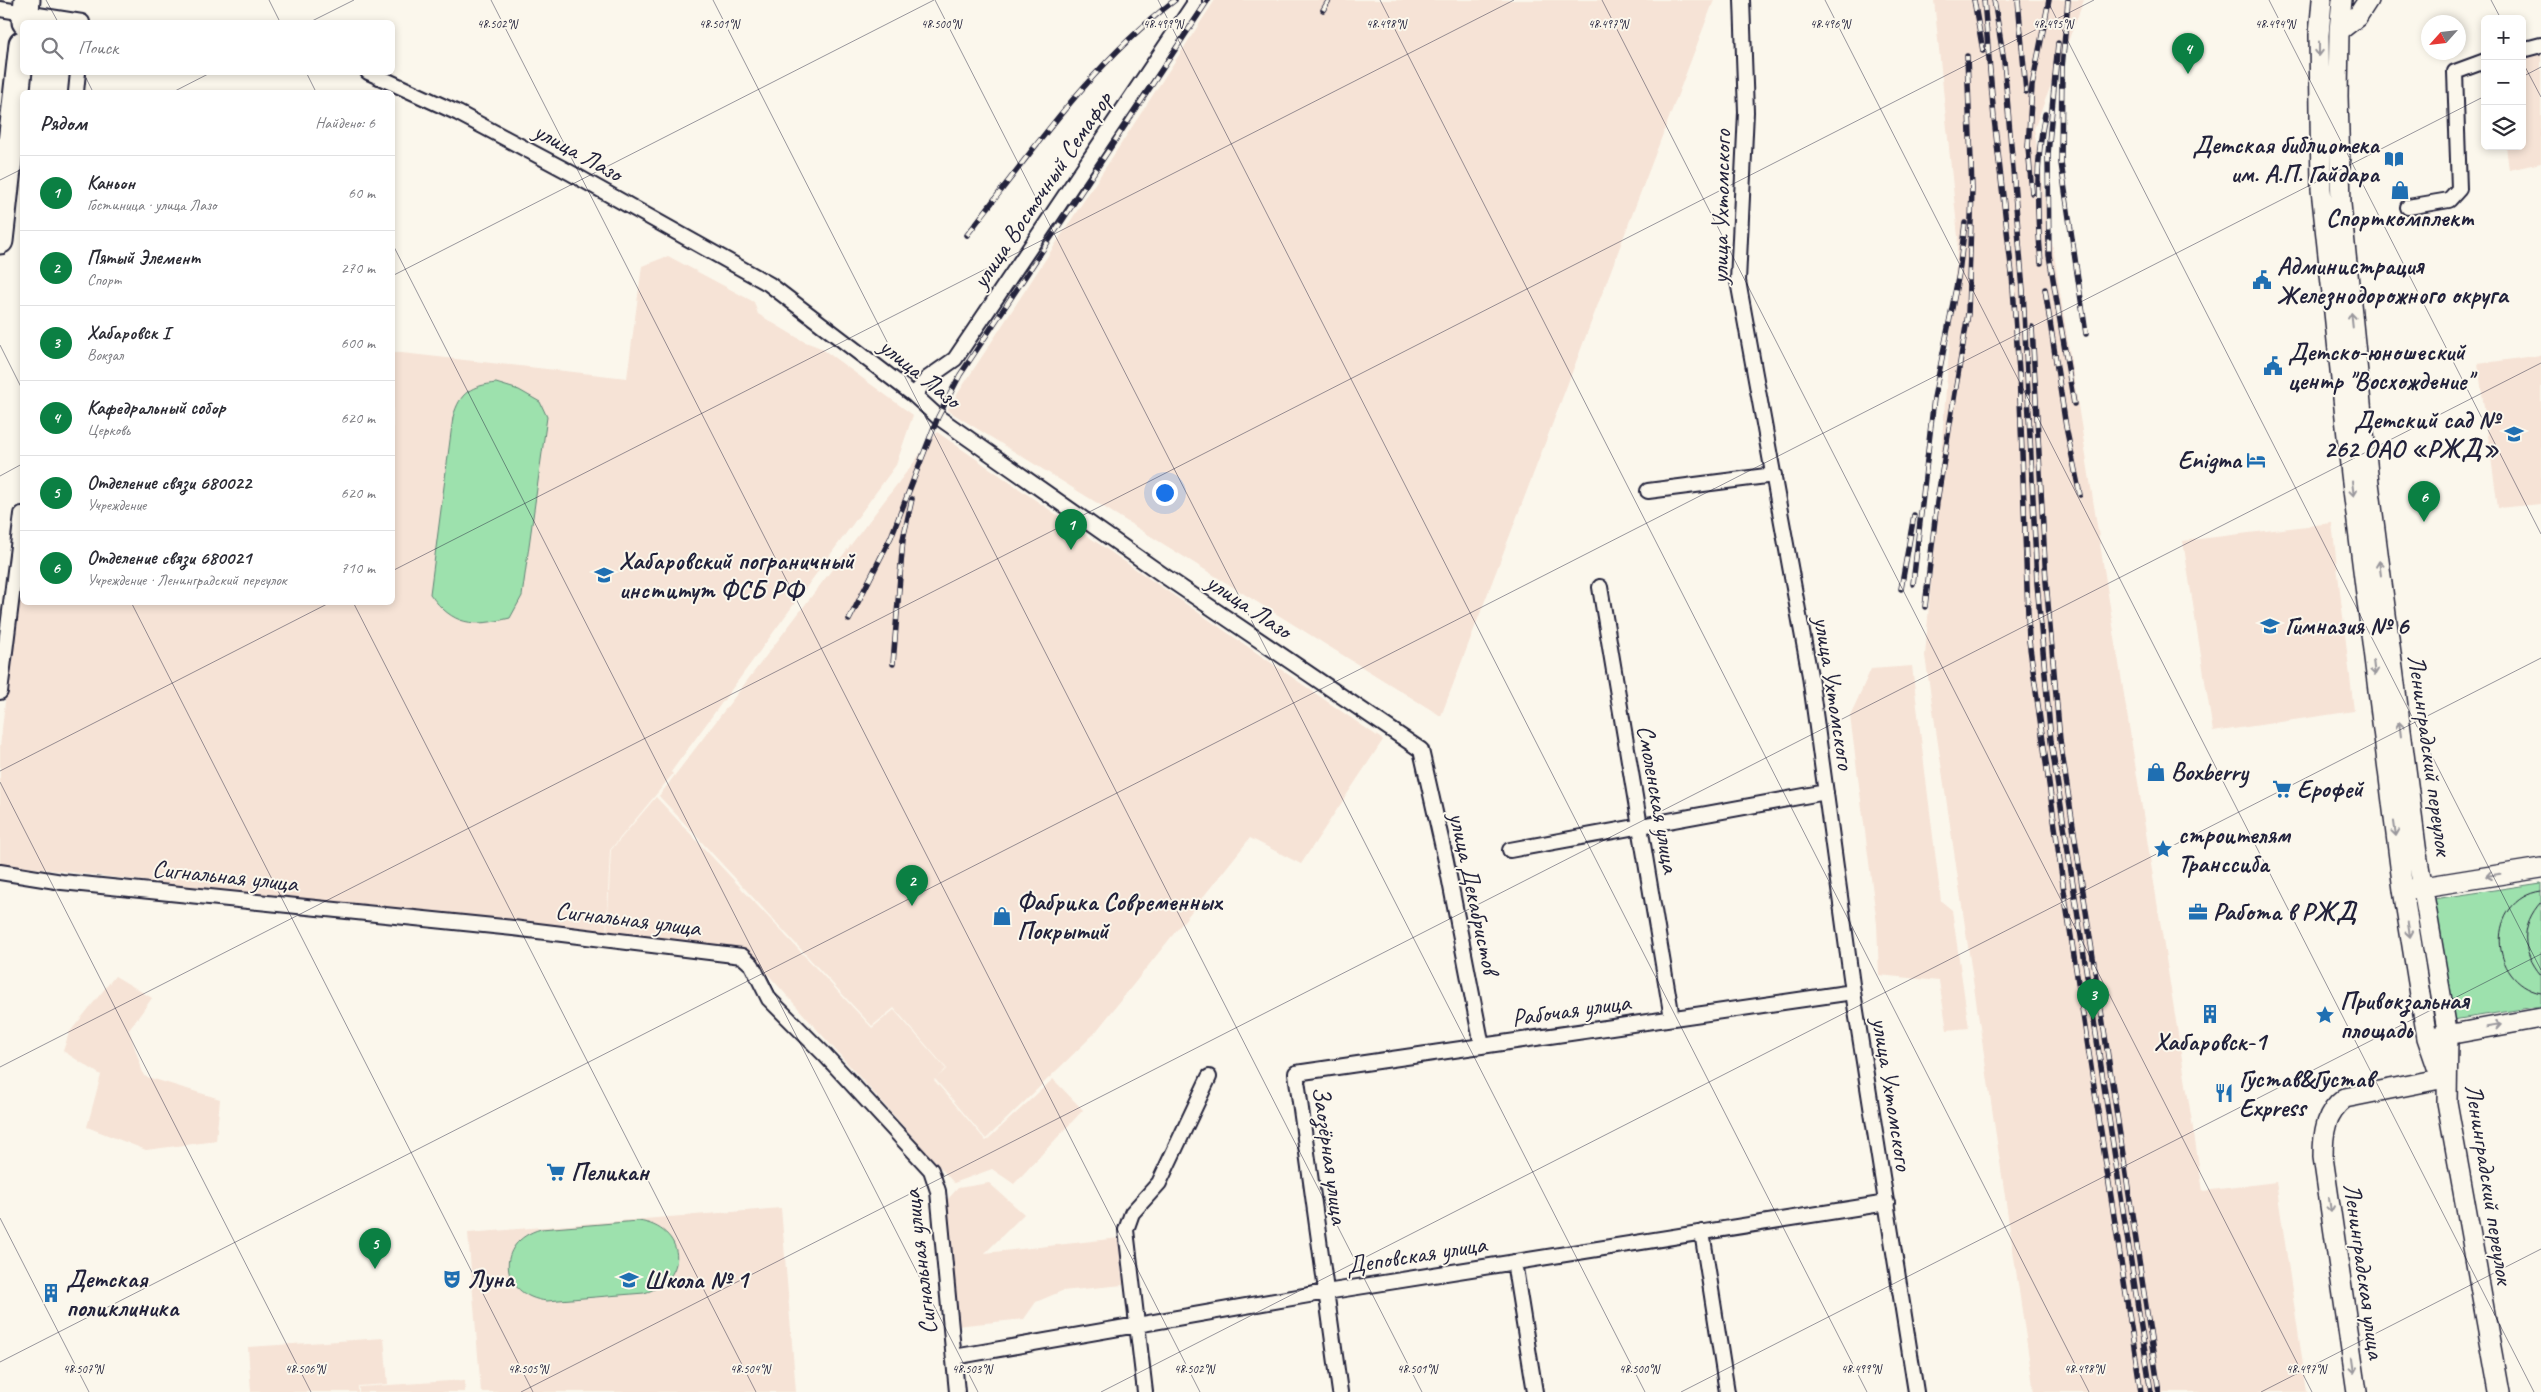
<!DOCTYPE html>
<html lang="ru">
<head>
<meta charset="utf-8">
<style>
  body { margin:0; font-family:Caveat,sans-serif; background:#f7f7f7; color:#2b2b33 }
  .controls { position:absolute; right:15px; top:15px; display:grid; overflow:hidden; border-radius:8px; box-shadow:0 2px 8px #0003 }
  .controls button { width:45px; height:45px; display:grid; place-items:center; padding:0; border:0; border-bottom:1px solid #e1e1e2; background:#fff; color:#2b2b33; font:25px sans-serif }
  .compass { position:absolute; left:2421px; top:15px; width:45px; height:45px; border-radius:50%; background:#fff; box-shadow:0 2px 8px #0003; rotate:243deg }
  .you { position:absolute; left:1164px; top:492px; width:18px; height:18px; margin:-12px; border:4px solid #fff; border-radius:50%; background:#1a73e8; box-shadow:0 0 0 8px #1a73e833 }
  .badge { display:grid; place-items:center; width:32px; height:32px; border-radius:50%; background:#0b8043; color:#fff; font-size:16px; font-weight:700 }
  .pin { position:absolute; translate:-50% -41px; filter:drop-shadow(0 1px 2px #0008) }
  .pin::after { content:''; position:absolute; top:26px; width:18px; height:15px; background:inherit; clip-path:polygon(0 0,100% 0,50% 100%) }
  .list { margin:0; padding:0; list-style:none }
  h2 { display:flex; justify-content:space-between; align-items:center; height:65px; margin:0; padding:0 20px; font-size:21px }
  h2 small { font-size:16px; font-weight:400; color:#7c7c81 }
  .list li { display:grid; grid-template-columns:32px 1fr auto; gap:15px; align-items:center; box-sizing:border-box; height:75px; padding:0 20px; border-top:1px solid #e1e1e2 }
  .list b { display:block; font-size:19px; white-space:nowrap }
  .list p { margin:0; font-size:16px; white-space:nowrap; color:#7c7c81 }
  .list em { font-size:16px; font-style:normal; color:#7c7c81 }
  .icon { flex:none; width:28px; height:28px; fill:none; stroke:currentColor; stroke-width:2; stroke-linecap:round; stroke-linejoin:round }
  .map { position:relative; flex:none; width:2541px; height:1392px; overflow:hidden }
  .search { position:absolute; background:#fff; box-shadow:0 2px 8px #0003; left:20px; top:20px; width:375px; height:55px; display:flex; align-items:center; gap:12px; box-sizing:border-box; padding:0 18px; border-radius:8px; color:#7c7c81; font-size:19px }
  .panel { position:absolute; background:#fff; box-shadow:0 2px 8px #0003; left:20px; top:90px; width:375px; height:515px; border-radius:8px }
  .map>svg:first-child { display:block }
  .built { fill:#f6e3d6 }
  .green { fill:#9de1ad; stroke:#608274 }
  .lines { fill:none; stroke-linecap:round; stroke-linejoin:round }
  .street-casing { stroke:#22223b; stroke-width:18 }
  .secondary-casing { stroke:#22223b; stroke-width:22 }
  .highway-casing { stroke:#22223b; stroke-width:29 }
  .street { stroke:#fbf7ec; stroke-width:14 }
  .secondary { stroke:#fbf7ec; stroke-width:19 }
  .highway { stroke:#fbf7ec; stroke-width:25 }
  .tram { stroke:#22223b; stroke-width:1 }
  .rail-casing { stroke:#22223b; stroke-width:5.5 }
  .rail { stroke:#fbf7ec; stroke-width:4; stroke-dasharray:11; stroke-linecap:butt }
  .oneway { stroke:#99979c }
  .ticks { fill:none; stroke:#22223b; stroke-width:1; stroke-opacity:0.45 }
  .labels { text-anchor:middle; dominant-baseline:central; stroke-width:4; stroke-linejoin:round; paint-order:stroke }
  .poi-label { font-size:25px; font-weight:bold; fill:#22223b; stroke:#fbf7ec; text-anchor:start }
  .street-label { font-size:25px; fill:#22223b; stroke:#fbf7ec }
  .ticks-label { font-size:12px; text-anchor:middle; fill:#22223b; stroke:#fbf7ec; stroke-width:4; stroke-linejoin:round; paint-order:stroke }
</style>
</head>
<body>
<div class="map">
<svg width="2541" height="1392" viewBox="0 0 2541 1392">
  <rect width="100%" height="100%" fill="#fbf7ec"/>
  <filter id="ink" filterUnits="userSpaceOnUse"><feTurbulence type="fractalNoise" baseFrequency=".02" numOctaves="2"/><feDisplacementMap in="SourceGraphic" scale="10" xChannelSelector="R" yChannelSelector="G"/><feConvolveMatrix kernelMatrix="1 2 1 2 8 2 1 2 1" color-interpolation-filters="sRGB"/></filter>
  <g filter="url(#ink)">
    <path class="built" d="M1215 0H1714L1441 716 947 410Z
      M1934 0H2084L2034 129 2203 1191 2276 1182 2307 1392H2034L1925 656 1958 237Z
      M2541 52V163L2509 170 2506 146H2522V57Z
      M668 256 754 302 758 314 803 341 821 348 913 415 896 465 671 772 673 774 610 850 606 935 0 864V747L22 547V602H392L393 352 627 378 642 266Z
      M2541 355V504L2498 508 2478 364Z
      M937 432 1383 740 1301 864 1250 838 1094 1034 986 1139 935 1079 947 1069 894 1008 872 1026 659 796Z
      M2332 523 2354 711 2213 732 2183 541Z
      M1912 666 1941 901 1952 910 1969 1028 1947 1030 1939 981 1879 975 1877 924 1850 716 1871 669Z
      M656 797 872 1028 894 1010 946 1069 934 1080 986 1141 1053 1079 1083 1110 1014 1184 992 1169 954 1183 748 952 607 935 611 850Z
      M115 976 152 998 129 1030 144 1076 220 1099 216 1141 146 1150 87 1127 101 1075 63 1051 69 1033Z
      M989 1183 1024 1214 985 1253 1119 1238 1123 1285 1062 1291 1036 1302 1024 1319 956 1326 947 1200 958 1188Z
      M781 1208 796 1392H481L468 1233Z
      M384 1338 388 1384 358 1386V1392H251L248 1347Z
      M465 1380V1392H359V1387Z"/>
    <path class="green" d="M496 383 519 390 540 402 547 417 522 596 510 618C473 627 453 626 430 594L453 417C460 392 471 386 496 383Z
      M2541 883V1006L2453 1020 2434 899Z
      M638 1221C686 1227 691 1280 644 1293L547 1301C499 1296 494 1242 541 1229Z"/>
    <g class="lines">
      <g class="street-casing">
        <path id="street" d="M1742 0 1746 112 1738 281 1810 676 1853 992 1916 1392
          M0 9 82 22
          M2522 50 2541 45
          M368 72 458 113 569 172 769 284 914 395 938 417 1166 577 1421 750 1446 861 1482 1046
          M76 92 78 72
          M2408 207 2449 200 2459 189 2455 72 2485 61
          M914 395 928 378 955 359 1194 4V0
          M1648 491 1774 475
          M1600 587 1672 1018
          M0 692 22 514
          M1510 850 1826 792
          M0 872 62 882 513 928 742 956 752 965 769 999 825 1055 931 1170 938 1191 957 1392
          M1702 1232 1727 1392
          M1514 1262 1535 1392
          M954 1357 1326 1292 1887 1203
          M1145 1392 1126 1230 1132 1213 1159 1183 1209 1077
          M1340 1392 1296 1073 1853 992"/>
      </g>
      <g class="secondary-casing">
        <path id="secondary" d="M2322 0 2319 35 2321 189 2351 474 2403 890 2427 1038 2437 1067 2445 1078
          M2342 0 2339 31 2338 96 2341 204 2369 483 2417 854 2448 1036 2447 1102 2499 1392
          M2339 31 2357 17 2368 0
          M2411 889 2541 868
          M2436 1037 2541 1018
          M2357 1392 2323 1157C2323 1133 2325 1113 2345 1098L2445 1078"/>
      </g>
      <g class="highway-casing">
        <path id="highway" d="M25 22 27 0
          M0 241 22 44"/>
      </g>
      <use href="#street" class="street"/>
      <use href="#secondary" class="secondary"/>
      <use href="#highway" class="highway"/>
      <path class="tram" d="M2541 891C2485 899 2488 983 2541 993
        M2541 902C2520 925 2521 951 2541 975"/>
      <g class="rail-casing">
        <path id="rail" d="M1974 0 1983 51
          M1984 0 1994 118 2012 274 2019 371 2029 641 2064 891 2141 1392
          M1994 0 2004 61 2023 290 2037 583 2051 741 2151 1392
          M2018 0 2026 92
          M2068 0 2062 68 2061 163 2086 334
          M1323 10 1329 0
          M2058 43 2048 154 2049 255 2074 404
          M2032 193 2028 147 2032 86 2049 0
          M967 235C1031 153 1091 64 1175 0
          M2041 263C2037 214 2035 163 2045 114
          M2045 289 2066 427 2080 495
          M2032 327 2046 581 2060 740 2159 1392
          M1913 584 1934 398 1959 273 1965 223
          M1901 589 1914 515
          M1925 607 1937 502 1968 314 1972 189 1967 56
          M849 620 891 537 938 417 960 375 1208 0
          M893 664 903 539 912 499"/>
      </g>
      <use href="#rail" class="rail"/>
    </g>
    <defs><path id="oneway-shaft" d="M-6 0H5M1.5-3L5.5 0L1.5 3" fill="none" stroke-width="1.6" stroke-linecap="round" stroke-linejoin="round" transform="scale(1.25)"/></defs>
    <g class="oneway">
      <use href="#oneway-shaft" transform="translate(2319 49) rotate(90)"/>
      <use href="#oneway-shaft" transform="translate(2352 320) rotate(-96)"/>
      <use href="#oneway-shaft" transform="translate(2353 489) rotate(83)"/>
      <use href="#oneway-shaft" transform="translate(2380 568) rotate(-97)"/>
      <use href="#oneway-shaft" transform="translate(2374 668) rotate(83)"/>
      <use href="#oneway-shaft" transform="translate(2400 729) rotate(-97)"/>
      <use href="#oneway-shaft" transform="translate(2395 829) rotate(82)"/>
      <use href="#oneway-shaft" transform="translate(2493 875) rotate(171)"/>
      <use href="#oneway-shaft" transform="translate(2409 930) rotate(81)"/>
      <use href="#oneway-shaft" transform="translate(2494 1026) rotate(-10)"/>
      <use href="#oneway-shaft" transform="translate(2330 1205) rotate(82)"/>
      <use href="#oneway-shaft" transform="translate(2353 1366) rotate(82)"/>
    </g>
  </g>
  <path class="ticks" d="M46 0 58 22M269 0 280 22M491 0 1200 1392M713 0 1422 1392M935 0 1645 1392M1158 0 1867 1392M1380 0 2089 1392M1602 0 2312 1392M1825 0 2534 1392M2047 0 2541 970M2269 0 2541 534M2491 0 2501 19M310 22 354 0M2522 61 2541 97M83 72 93 92M306 72 316 92M2522 77 2541 67M173 92 212 72M0 180 22 169M392 243 978 1392M392 276 934 0M0 345 22 389M0 476 22 464M392 571 1514 0M131 602 533 1392M353 602 756 1392M0 771 331 602M0 782 311 1392M0 1067 2094 0M0 1218 89 1392M0 1362 2485 96M521 1392 2541 363M1101 1392 2541 658M1681 1392 2541 954M2261 1392 2541 1249"/>
  <defs>
    <g id="library-bare" transform="scale(1.5)"><path d="M-6-4Q-3-5.5-.7-3.5V5Q-3 3-6 4ZM6-4Q3-5.5 .7-3.5V5Q3 3 6 4Z" fill="#1f6fb2" stroke="#fbf7ec" stroke-width="2.5" paint-order="stroke"/></g>
    <g id="shop-bare" transform="scale(1.5)"><path d="M-5-2.5h2.3a2.7 3.5 0 0 1 5.4 0H5L5.5 6h-11ZM-1.5-2.5h3a1.5 2.3 0 0 0-3 0Z" fill="#1f6fb2" stroke="#fbf7ec" stroke-width="2.5" paint-order="stroke"/></g>
    <g id="civic-bare" transform="scale(1.5)"><path d="M-.6-6.5H3V-4.5H.6V-3L4-1V1h2V6H-6V1h2V-1L-.6-3ZM-1.2 2.5V6h2.4V2.5Z" fill="#1f6fb2" stroke="#fbf7ec" stroke-width="2.5" paint-order="stroke"/></g>
    <g id="school-bare" transform="scale(1.5)"><path d="M0-5L7-2L0 1L-7-2ZM-4 1L0 2.5L4 1V4Q0 6-4 4Z" fill="#1f6fb2" stroke="#fbf7ec" stroke-width="2.5" paint-order="stroke"/></g>
    <g id="hotel-bare" transform="scale(1.5)"><path d="M-6-4.5h1.5V1H6V5H4.5V3h-9V5H-6ZM-4 0a1.8 1.8 0 1 1 3.6 0ZM.5 0V-2.5h3Q6-2.5 6 0Z" fill="#1f6fb2" stroke="#fbf7ec" stroke-width="2.5" paint-order="stroke"/></g>
    <g id="university-bare" transform="scale(1.5)"><path d="M0-5L7-2L0 1L-7-2ZM-4 1L0 2.5L4 1V4Q0 6-4 4Z" fill="#1f6fb2" stroke="#fbf7ec" stroke-width="2.5" paint-order="stroke"/></g>
    <g id="supermarket-bare" transform="scale(1.5)"><path d="M-6-5.5h2.5l.6 2H6L4.5 2H-2.5L-4.4-4H-6ZM-1.5 3.2a1.3 1.3 0 1 0 .1 0ZM3 3.2a1.3 1.3 0 1 0 .1 0Z" fill="#1f6fb2" stroke="#fbf7ec" stroke-width="2.5" paint-order="stroke"/></g>
    <g id="sight-bare" transform="scale(1.5)"><path d="M0-6L1.8-2.2L6-1.7L2.9 1.2L3.7 5.4L0 3.3L-3.7 5.4L-2.9 1.2L-6-1.7L-1.8-2.2Z" fill="#1f6fb2" stroke="#fbf7ec" stroke-width="2.5" paint-order="stroke"/></g>
    <g id="office-bare" transform="scale(1.5)"><path d="M-6-3h4V-5.5h4V-3h4V5H-6ZM-1-4.5V-3h2v-1.5ZM-6 0V1H6V0Z" fill="#1f6fb2" stroke="#fbf7ec" stroke-width="2.5" paint-order="stroke"/></g>
    <g id="building-bare" transform="scale(1.5)"><path d="M-4-6H4V6H1V3H-1V6H-4ZM-2.5-4.3h1.7v1.8h-1.7ZM.8-4.3h1.7v1.8H.8ZM-2.5-1h1.7V.8h-1.7ZM.8-1h1.7V.8H.8Z" fill="#1f6fb2" stroke="#fbf7ec" stroke-width="2.5" paint-order="stroke"/></g>
    <g id="restaurant-bare" transform="scale(1.5)"><path d="M-5-6h1v4h1v-4h1v4h1v-4h1v5L-1.5 .5V6h-2V.5L-5-1ZM5-6V6H3V1.5H1.5Q1.5-4 5-6Z" fill="#1f6fb2" stroke="#fbf7ec" stroke-width="2.5" paint-order="stroke"/></g>
    <g id="theatre-bare" transform="scale(1.5)"><path d="M-5-5.5Q0-4 5-5.5V0Q5 5 0 6Q-5 5-5 0ZM-3.3-2.5H-1v1.5H-3.3ZM1-2.5H3.3v1.5H1ZM-2.8 1Q0 5.5 2.8 1Z" fill="#1f6fb2" stroke="#fbf7ec" stroke-width="2.5" paint-order="stroke"/></g>
  </defs>
  <g fill-rule="evenodd">
    <use href="#library-bare" x="2394" y="159"/>
    <use href="#shop-bare" x="2400" y="190"/>
    <use href="#civic-bare" x="2262" y="280"/>
    <use href="#civic-bare" x="2273" y="366"/>
    <use href="#school-bare" x="2514" y="434"/>
    <use href="#hotel-bare" x="2256" y="460"/>
    <use href="#university-bare" x="604" y="575"/>
    <use href="#school-bare" x="2270" y="626"/>
    <use href="#shop-bare" x="2156" y="772"/>
    <use href="#supermarket-bare" x="2282" y="789"/>
    <use href="#sight-bare" x="2163" y="849"/>
    <use href="#office-bare" x="2198" y="912"/>
    <use href="#shop-bare" x="1002" y="916"/>
    <use href="#building-bare" x="2210" y="1014"/>
    <use href="#sight-bare" x="2325" y="1015"/>
    <use href="#restaurant-bare" x="2224" y="1093"/>
    <use href="#supermarket-bare" x="556" y="1172"/>
    <use href="#theatre-bare" x="452" y="1279"/>
    <use href="#school-bare" x="629" y="1280"/>
    <use href="#building-bare" x="51" y="1293"/>
  </g>
  <g class="labels">
    <g class="poi-label">
      <text x="2379" y="145" text-anchor="end">Детская библиотека<tspan x="2379" dy="29">им. А.П. Гайдара</tspan></text>
      <text x="2400" y="218" text-anchor="middle">Спорткомплект</text>
      <text x="2277" y="266">Администрация<tspan x="2277" dy="29">Железнодорожного округа</tspan></text>
      <text x="2288" y="352">Детско-юношеский<tspan x="2288" dy="29">центр "Восхождение"</tspan></text>
      <text x="2499" y="420" text-anchor="end">Детский сад №<tspan x="2499" dy="29">262 ОАО «РЖД»</tspan></text>
      <text x="2241" y="460" text-anchor="end">Enigma</text>
      <text x="619" y="561">Хабаровский пограничный<tspan x="619" dy="29">институт ФСБ РФ</tspan></text>
      <text x="2285" y="626">Гимназия № 6</text>
      <text x="2171" y="772">Boxberry</text>
      <text x="2297" y="789">Ерофей</text>
      <text x="2178" y="835">строителям<tspan x="2178" dy="29">Транссиба</tspan></text>
      <text x="1017" y="902">Фабрика Современных<tspan x="1017" dy="29">Покрытий</tspan></text>
      <text x="2213" y="912">Работа в РЖД</text>
      <text x="2340" y="1001">Привокзальная<tspan x="2340" dy="29">площадь</tspan></text>
      <text x="2210" y="1042" text-anchor="middle">Хабаровск-1</text>
      <text x="2239" y="1079">Густав&amp;Густав<tspan x="2239" dy="29">Express</tspan></text>
      <text x="571" y="1172">Пеликан</text>
      <text x="66" y="1279">Детская<tspan x="66" dy="29">поликлиника</tspan></text>
      <text x="467" y="1279">Луна</text>
      <text x="644" y="1280">Школа № 1</text>
    </g>
    <g class="street-label">
      <text transform="translate(578 152) rotate(29)">улица Лазо</text>
      <text transform="translate(1042 190) rotate(-56)">улица Восточный Семафор</text>
      <text transform="translate(1721 207) rotate(-89)">улица Ухтомского</text>
      <text transform="translate(920 373) rotate(39)">улица Лазо</text>
      <text transform="translate(1249 606) rotate(34)">улица Лазо</text>
      <text transform="translate(1834 693) rotate(81)">улица Ухтомского</text>
      <text transform="translate(2430 755) rotate(82)">Ленинградский переулок</text>
      <text transform="translate(1658 799) rotate(80)">Смоленская улица</text>
      <text transform="translate(225 876) rotate(6)">Сигнальная улица</text>
      <text transform="translate(1474 893) rotate(78)">улица Декабристов</text>
      <text transform="translate(628 919) rotate(7)">Сигнальная улица</text>
      <text transform="translate(1571 1010) rotate(-8)">Рабочая улица</text>
      <text transform="translate(1892 1094) rotate(81)">улица Ухтомского</text>
      <text transform="translate(1330 1155) rotate(82)">Заозёрная улица</text>
      <text transform="translate(2489 1184) rotate(81)">Ленинградский переулок</text>
      <text transform="translate(1416 1255) rotate(-9)">Деповская улица</text>
      <text transform="translate(920 1262) rotate(-97)">Сигнальная улица</text>
      <text transform="translate(2364 1271) rotate(82)">Ленинградская улица</text>
    </g>
  </g>
  <g class="ticks-label">
    <text x="497" y="28">48.502°N</text>
    <text x="719" y="28">48.501°N</text>
    <text x="941" y="28">48.500°N</text>
    <text x="1163" y="28">48.499°N</text>
    <text x="1386" y="28">48.498°N</text>
    <text x="1608" y="28">48.497°N</text>
    <text x="1830" y="28">48.496°N</text>
    <text x="2053" y="28">48.495°N</text>
    <text x="2275" y="28">48.494°N</text>
    <text x="83" y="1373">48.507°N</text>
    <text x="305" y="1373">48.506°N</text>
    <text x="528" y="1373">48.505°N</text>
    <text x="750" y="1373">48.504°N</text>
    <text x="972" y="1373">48.503°N</text>
    <text x="1194" y="1373">48.502°N</text>
    <text x="1417" y="1373">48.501°N</text>
    <text x="1639" y="1373">48.500°N</text>
    <text x="1861" y="1373">48.499°N</text>
    <text x="2084" y="1373">48.498°N</text>
    <text x="2306" y="1373">48.497°N</text>
  </g>
</svg>
<div class="controls">
<button>+</button>
<button>−</button>
<button><svg class="icon" aria-label="layers" viewBox="0 0 24 24"><path d="M12 4l9 5-9 5-9-5zM3 14l9 5 9-5"/></svg></button>
</div>
<svg class="compass" viewBox="-18 -18 36 36"><path d="M0-13l5 13h-10z" fill="#e53935"/><path d="M0 13l5-13h-10z" fill="#7c7c81"/></svg>
<div class="you"></div>
<div class="pin badge" style="left:1071px;top:550px">1</div>
<div class="pin badge" style="left:912px;top:906px">2</div>
<div class="pin badge" style="left:2093px;top:1020px">3</div>
<div class="pin badge" style="left:2188px;top:74px">4</div>
<div class="pin badge" style="left:375px;top:1269px">5</div>
<div class="pin badge" style="left:2424px;top:522px">6</div>
<div class="search"><svg class="icon" aria-label="search" viewBox="0 0 24 24"><circle cx="10" cy="10" r="6"/><path d="M15 15l6 6"/></svg>Поиск</div>
<section class="panel">
<h2>Рядом<small>Найдено: 6</small></h2>
<ul class="list">
<li><span class="badge">1</span><div><b>Каньон</b><p>Гостиница · улица Лазо</p></div><em>60 m</em></li>
<li><span class="badge">2</span><div><b>Пятый Элемент</b><p>Спорт</p></div><em>270 m</em></li>
<li><span class="badge">3</span><div><b>Хабаровск I</b><p>Вокзал</p></div><em>600 m</em></li>
<li><span class="badge">4</span><div><b>Кафедральный собор</b><p>Церковь</p></div><em>620 m</em></li>
<li><span class="badge">5</span><div><b>Отделение связи 680022</b><p>Учреждение</p></div><em>620 m</em></li>
<li><span class="badge">6</span><div><b>Отделение связи 680021</b><p>Учреждение · Ленинградский переулок</p></div><em>710 m</em></li>
</ul>
</section>
</div>
</body>
</html>
